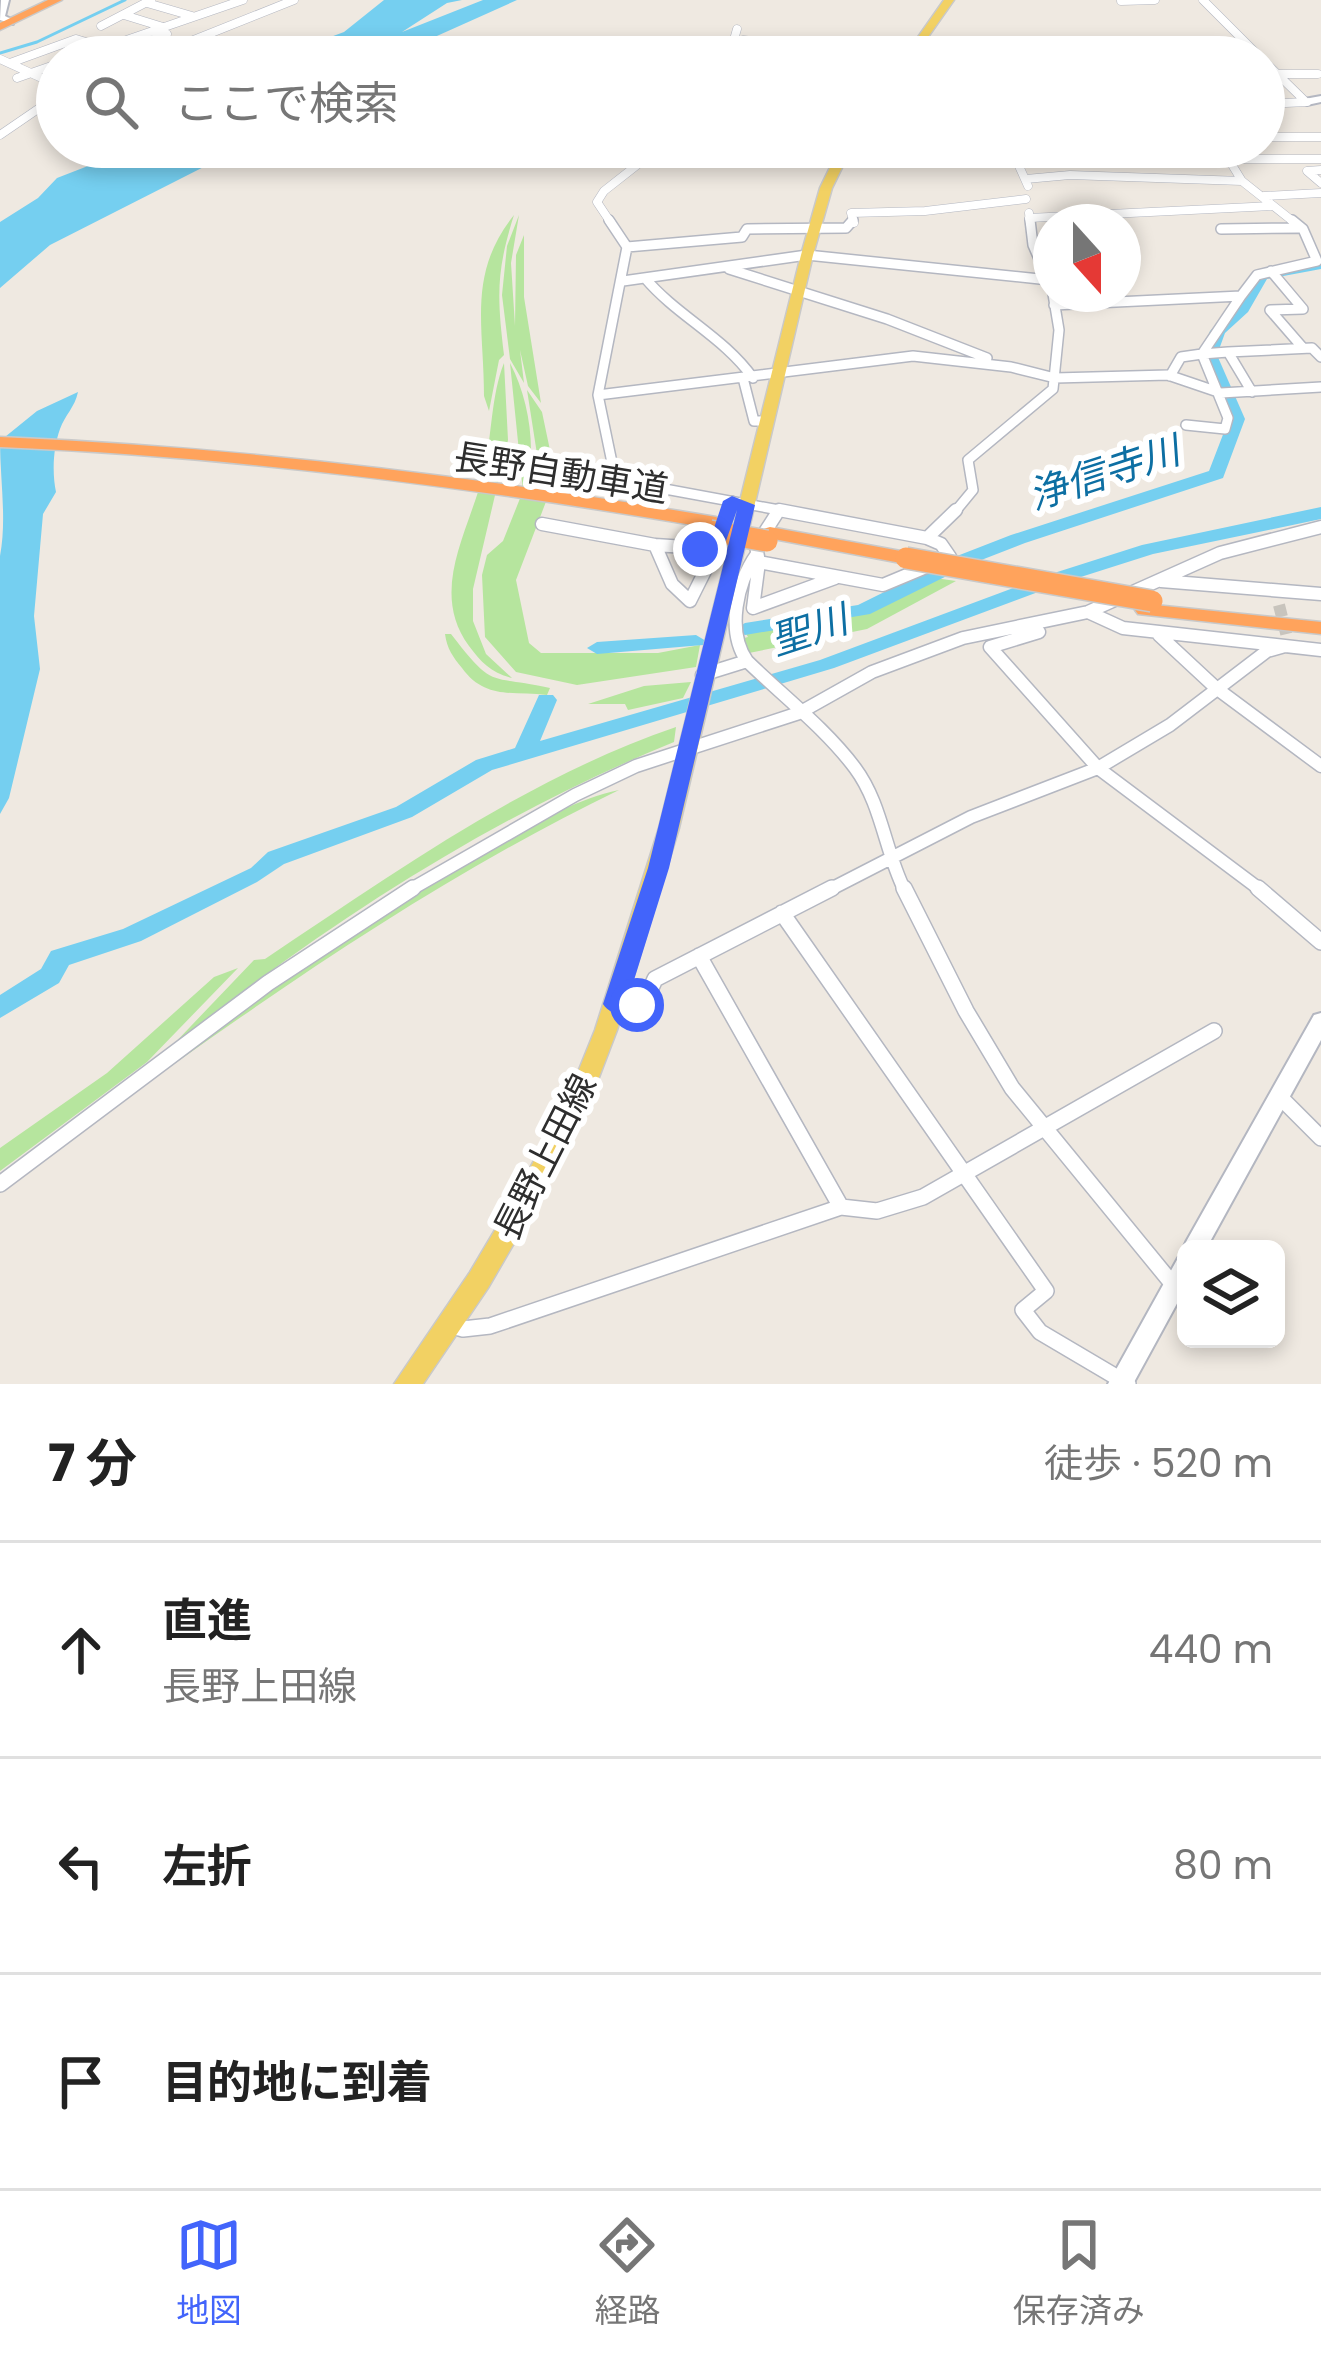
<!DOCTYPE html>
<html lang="ja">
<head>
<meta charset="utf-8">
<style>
  body { margin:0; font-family:Poppins,"Noto Sans JP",sans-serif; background:#f6f6f6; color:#222 }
  .controls { position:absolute; right:36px; bottom:36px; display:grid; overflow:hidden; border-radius:18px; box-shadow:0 6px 18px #0003 }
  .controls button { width:108px; height:108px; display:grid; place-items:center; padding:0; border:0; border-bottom:3px solid #e0e0e0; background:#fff; color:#222; font:60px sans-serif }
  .compass { position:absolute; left:1033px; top:204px; width:108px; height:108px; border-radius:50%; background:#fff; box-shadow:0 6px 18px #0003; rotate:159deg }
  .stop { position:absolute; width:36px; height:36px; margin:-27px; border:9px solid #4264fb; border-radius:50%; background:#fff }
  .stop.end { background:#4264fb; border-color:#fff; box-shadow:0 3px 12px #0008 }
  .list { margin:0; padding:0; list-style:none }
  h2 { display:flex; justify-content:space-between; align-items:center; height:156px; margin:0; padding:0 48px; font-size:51px }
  h2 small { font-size:39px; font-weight:400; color:#767676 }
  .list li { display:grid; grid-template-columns:78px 1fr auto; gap:36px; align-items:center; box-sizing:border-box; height:216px; padding:0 48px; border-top:3px solid #e0e0e0 }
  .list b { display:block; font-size:45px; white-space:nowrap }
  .list p { margin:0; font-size:39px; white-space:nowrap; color:#767676 }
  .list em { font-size:39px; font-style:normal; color:#767676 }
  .icon { flex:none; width:66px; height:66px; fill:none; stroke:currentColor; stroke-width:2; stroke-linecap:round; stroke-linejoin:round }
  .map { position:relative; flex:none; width:1321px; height:1384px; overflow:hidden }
  .search { position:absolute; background:#fff; box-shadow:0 6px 18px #0003; left:36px; right:36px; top:36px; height:132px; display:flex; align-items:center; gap:30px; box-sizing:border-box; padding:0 42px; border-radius:66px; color:#767676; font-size:45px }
  .sheet { height:804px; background:#fff }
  nav { display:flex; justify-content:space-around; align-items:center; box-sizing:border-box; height:168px; border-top:3px solid #e0e0e0; background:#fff; font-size:33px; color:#767676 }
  nav a { display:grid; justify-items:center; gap:6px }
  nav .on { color:#4264fb }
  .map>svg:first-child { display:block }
  .green { fill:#b6e59e }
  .water { fill:#75cff0 }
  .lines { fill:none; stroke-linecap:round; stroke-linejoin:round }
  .stream { stroke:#75cff0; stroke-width:3 }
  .river { fill:#75cff0; fill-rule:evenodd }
  .street-tunnel { stroke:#c8c4bd; stroke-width:12; stroke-dasharray:12 6; stroke-linecap:butt }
  .street-far3-casing { stroke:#b4b7c1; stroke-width:9 }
  .street-far2-casing { stroke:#b4b7c1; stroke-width:12 }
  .street-far1-casing { stroke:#b4b7c1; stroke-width:15 }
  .street-casing { stroke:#b4b7c1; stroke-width:18 }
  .secondary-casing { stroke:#b4b7c1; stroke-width:4 }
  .primary-casing { stroke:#c9c9c9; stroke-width:3 }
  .highway-casing { stroke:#c9c9c9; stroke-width:3 }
  .street-far3 { stroke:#fff; stroke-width:8 }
  .street-far2 { stroke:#fff; stroke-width:9 }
  .street-far1 { stroke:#fff; stroke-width:12 }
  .street { stroke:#fff; stroke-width:15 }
  .secondary { fill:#fff; fill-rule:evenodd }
  .primary { fill:#f2d163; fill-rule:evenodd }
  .highway { fill:#ffa35c; fill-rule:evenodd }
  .highway-bridge-casing { stroke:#c9c9c9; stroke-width:24; stroke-linecap:butt }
  .highway-bridge { stroke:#ffa35c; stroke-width:21 }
  .route { fill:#4264fb }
  .labels { text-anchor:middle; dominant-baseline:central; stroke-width:12; stroke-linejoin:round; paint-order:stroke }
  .street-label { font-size:36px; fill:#2e2e2e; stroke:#fff }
  .water-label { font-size:39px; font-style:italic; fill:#0d6fa3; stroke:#fff }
</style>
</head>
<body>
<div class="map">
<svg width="1321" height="1384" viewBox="0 0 1321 1384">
  <rect width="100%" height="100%" fill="#efe9e1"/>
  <path class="green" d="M514 215C496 272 497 296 504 355L499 360 489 411 484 396C484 325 467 274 514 215Z
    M519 215 511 263 515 326 516 255 524 235V297L541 403 528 386 520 350 524 383 510 359 502 295 507 246Z
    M504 363 508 440 473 589V621L486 654 512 678C491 673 481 662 469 646 428 590 470 530 484 471 492 437 491 395 504 363Z
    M510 363C526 393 534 434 530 469L537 454 527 390 542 412 551 455 552 486 516 580 529 643 541 653H658L700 645 696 667 577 685 516 672 485 637 482 575 487 555 503 541 523 491Z
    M935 578 956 581 867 629 749 653 740 639 748 637 745 632 874 611Z
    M445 634H451C495 691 488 674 550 688L547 695C514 691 485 700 462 668 453 657 447 649 445 634Z
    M691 682 683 698 628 710 625 704H588L644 686Z
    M676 727 674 742C492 816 322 926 169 1049L254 960 265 959C395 872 527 778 676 727Z
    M619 790C437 878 274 992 111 1109 229 1017 340 935 471 860 520 833 564 802 619 790Z
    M238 968 147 1062 0 1171V1148L107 1073 214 977Z"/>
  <path class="water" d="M384 0H462L447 3 402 32 483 0H517L390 57H302L317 42 344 32Z
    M137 147H243L50 245 0 288V222L38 198 57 178Z
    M78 392C75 407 65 415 60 429 53 448 52 473 56 492L43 514 34 616 40 669 9 798 0 814V556C7 519 0 480 0 441L37 411Z"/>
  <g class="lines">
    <path class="stream" d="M0 53 37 42 125 0"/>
    <path class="river" d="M1321 261V269L1267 279 1248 312 1225 333 1217 355 1245 419 1223 478 1025 543 971 564 870 614 745 635 735 629 745 623 858 605 957 556 1011 535 1209 471 1229 419 1201 355 1210 331 1237 306 1257 273Z
      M1321 507V519L1153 554 1065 582 834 668 492 770 412 817 284 864 257 882 141 941 69 965 59 983 0 1018V995L41 969 51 951 123 929 251 868 268 852 396 807 476 760 515 748 539 695H553L557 700 540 741 820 660 1051 574 1142 545Z
      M696 635 706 641 703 645 597 654 587 648 597 642Z"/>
    <path class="street-tunnel" d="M1279 605 1287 637"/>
    <g class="street-far3-casing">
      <path id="street-far3" d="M1203 0 1260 57
        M1121 1 1155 0
        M147 3 192 16
        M124 15 163 27
        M101 26 151 0
        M737 29 733 43 743 40 916 57
        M113 55 167 34
        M77 57 243 0
        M151 57 294 0
        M0 59 57 85
        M1264 61 1304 100
        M10 63 76 39 119 52
        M1279 74H1318
        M17 78 57 64
        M1264 104 1307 102
        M0 135 57 96
        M1264 137H1321
        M938 147 1018 157
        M1018 147 1019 166 1028 186
        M1221 147 1242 181 1295 223
        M1230 159H1321
        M1321 170 1307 171 1321 183
        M1026 179 1070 175 1242 181
        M1264 196 1321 193
        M1029 213 1030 223
        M1029 218 1273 206
        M611 223 597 202 604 191 660 147
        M854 223 851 213 925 211 1026 199"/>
    </g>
    <g class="street-far2-casing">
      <path id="street-far2" d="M609 220 627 247 598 395 615 477
        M1030 220 1033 245 1050 284
        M1221 229 1299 228
        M627 247 742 237 747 229 846 228 853 220
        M729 269 887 319 987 358
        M1271 271 1303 309 1270 310 1303 348
        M645 278C677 316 724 337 753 378
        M623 281 807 255 1049 280
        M1054 305 1241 296 1257 275 1317 261 1303 229 1292 220
        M1228 352 1202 354 1241 296
        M1170 376 1181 357 1202 354 1228 418 1225 429 1186 425
        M743 378 754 421H768
        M1252 392 1228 352 1312 348 1321 357
        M598 395 913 356 1011 367 1055 378 1168 375 1221 393 1321 387
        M562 470 779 510
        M779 510 791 513
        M728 513 732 501
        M954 513 973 490 968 460 1053 389 1059 330 1053 294"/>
    </g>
    <g class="street-far1-casing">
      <path id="street-far1" d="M779 510 927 538 941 544 950 557 883 585 759 562 756 546Z
        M542 524 655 545 716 549 729 510
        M927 538 956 510
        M655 545 672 584 690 601 716 549
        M759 562 753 608 835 578
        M1161 581 1321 594
        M1088 612 1123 628 1321 650
        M1039 632 990 647 1098 768 1262 891
        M1159 635 1216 688 1321 766
        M747 661C726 631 737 582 757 554
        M702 675 747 661C782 695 826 729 855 768 882 804 885 852 905 891
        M408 891 575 795 636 766 799 713 872 672 963 638 1088 612 1220 553 1321 527
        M827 891 971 817 1098 768 1170 725 1267 651 1285 646"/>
    </g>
    <g class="street-casing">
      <path id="street" d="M904 888 966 1011 1012 1088 1175 1287
        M1258 888 1321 942
        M782 913 1046 1291 1023 1310 1040 1332 1128 1384
        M699 956 841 1207
        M615 1004H644L655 979 832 888
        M1280 1097 1321 1138
        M0 1184 268 983 413 888
        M449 1325 463 1329 490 1326 841 1207 877 1211 923 1197 1214 1031"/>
    </g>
    <g class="secondary-casing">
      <path id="secondary" d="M1 0H9L5 16 13 20V24L0 20Z
        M1321 96V102L1307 105 1299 100Z
        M1321 1013V1040L1206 1249H1186V1287L1133 1384H1108L1178 1258 1185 1255 1183 1249 1186 1242 1314 1015Z"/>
    </g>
    <g class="primary-casing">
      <path id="primary" d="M944 0H954L914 57H904Z
        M840 147H852L832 188 813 255 679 828 617 1030 593 1093 535 1207 488 1288 423 1384H394L470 1272 517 1193 570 1092 595 1030 659 828 801 255 820 188Z"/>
    </g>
    <g class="highway-casing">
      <path id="highway" d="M48 0H62L0 30V23Z
        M0 437C241 447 478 477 716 517L725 523 716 529C478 488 241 457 0 447Z
        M770 527 906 552 916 558 906 564 763 537 761 533 763 529Z
        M1145 604 1321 622V634L1138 614 1135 610Z"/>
    </g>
    <use href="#street-far3" class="street-far3"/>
    <use href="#street-far2" class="street-far2"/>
    <use href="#street-far1" class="street-far1"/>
    <use href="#street" class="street"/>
    <use href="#secondary" class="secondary"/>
    <use href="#primary" class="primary"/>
    <use href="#highway" class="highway"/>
    <g class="highway-bridge-casing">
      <path id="highway-bridge" d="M710 531 767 541
        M906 558 1152 601"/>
    </g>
    <use href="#highway-bridge" class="highway-bridge"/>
  </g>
  <path class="route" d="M732 496 755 505 669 868 629 996 645 999 649 1005C640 1019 611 1018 603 1004L648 868 737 510 722 552 700 554 691 549 709 543 723 501Z"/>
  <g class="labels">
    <g class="street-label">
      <text transform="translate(561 473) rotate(9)">長野自動車道</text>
      <text transform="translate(545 1157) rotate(-63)">長野上田線</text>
    </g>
    <g class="water-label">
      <text transform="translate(1104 473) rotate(-18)">浄信寺川</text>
      <text transform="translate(809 630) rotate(-18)">聖川</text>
    </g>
  </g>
</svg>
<div class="controls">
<button><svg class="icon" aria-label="layers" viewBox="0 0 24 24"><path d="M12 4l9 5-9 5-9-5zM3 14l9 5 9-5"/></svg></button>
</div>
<svg class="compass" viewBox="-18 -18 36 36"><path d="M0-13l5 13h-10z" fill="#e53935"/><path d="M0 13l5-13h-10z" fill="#767676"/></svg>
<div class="stop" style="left:637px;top:1005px"></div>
<div class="stop end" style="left:700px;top:549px"></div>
<div class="search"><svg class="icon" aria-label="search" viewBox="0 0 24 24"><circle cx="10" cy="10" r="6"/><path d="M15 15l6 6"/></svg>ここで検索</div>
</div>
<section class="sheet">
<h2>7 分<small>徒歩 · 520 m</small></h2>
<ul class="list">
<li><svg class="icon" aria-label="ahead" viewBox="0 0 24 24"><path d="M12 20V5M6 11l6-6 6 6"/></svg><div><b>直進</b><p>長野上田線</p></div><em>440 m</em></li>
<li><svg class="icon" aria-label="left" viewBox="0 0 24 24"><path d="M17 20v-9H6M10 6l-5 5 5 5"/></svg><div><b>左折</b></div><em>80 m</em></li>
<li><svg class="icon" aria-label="arrive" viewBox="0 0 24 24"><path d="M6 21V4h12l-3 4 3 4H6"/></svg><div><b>目的地に到着</b></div></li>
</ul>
</section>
<nav>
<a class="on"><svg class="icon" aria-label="map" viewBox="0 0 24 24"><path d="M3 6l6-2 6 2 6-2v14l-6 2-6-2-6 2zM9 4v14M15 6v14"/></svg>地図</a>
<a><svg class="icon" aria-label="directions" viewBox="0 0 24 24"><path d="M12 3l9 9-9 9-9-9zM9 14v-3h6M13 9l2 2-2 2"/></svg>経路</a>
<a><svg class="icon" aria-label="saved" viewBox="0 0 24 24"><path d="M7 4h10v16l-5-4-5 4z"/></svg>保存済み</a>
</nav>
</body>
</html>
